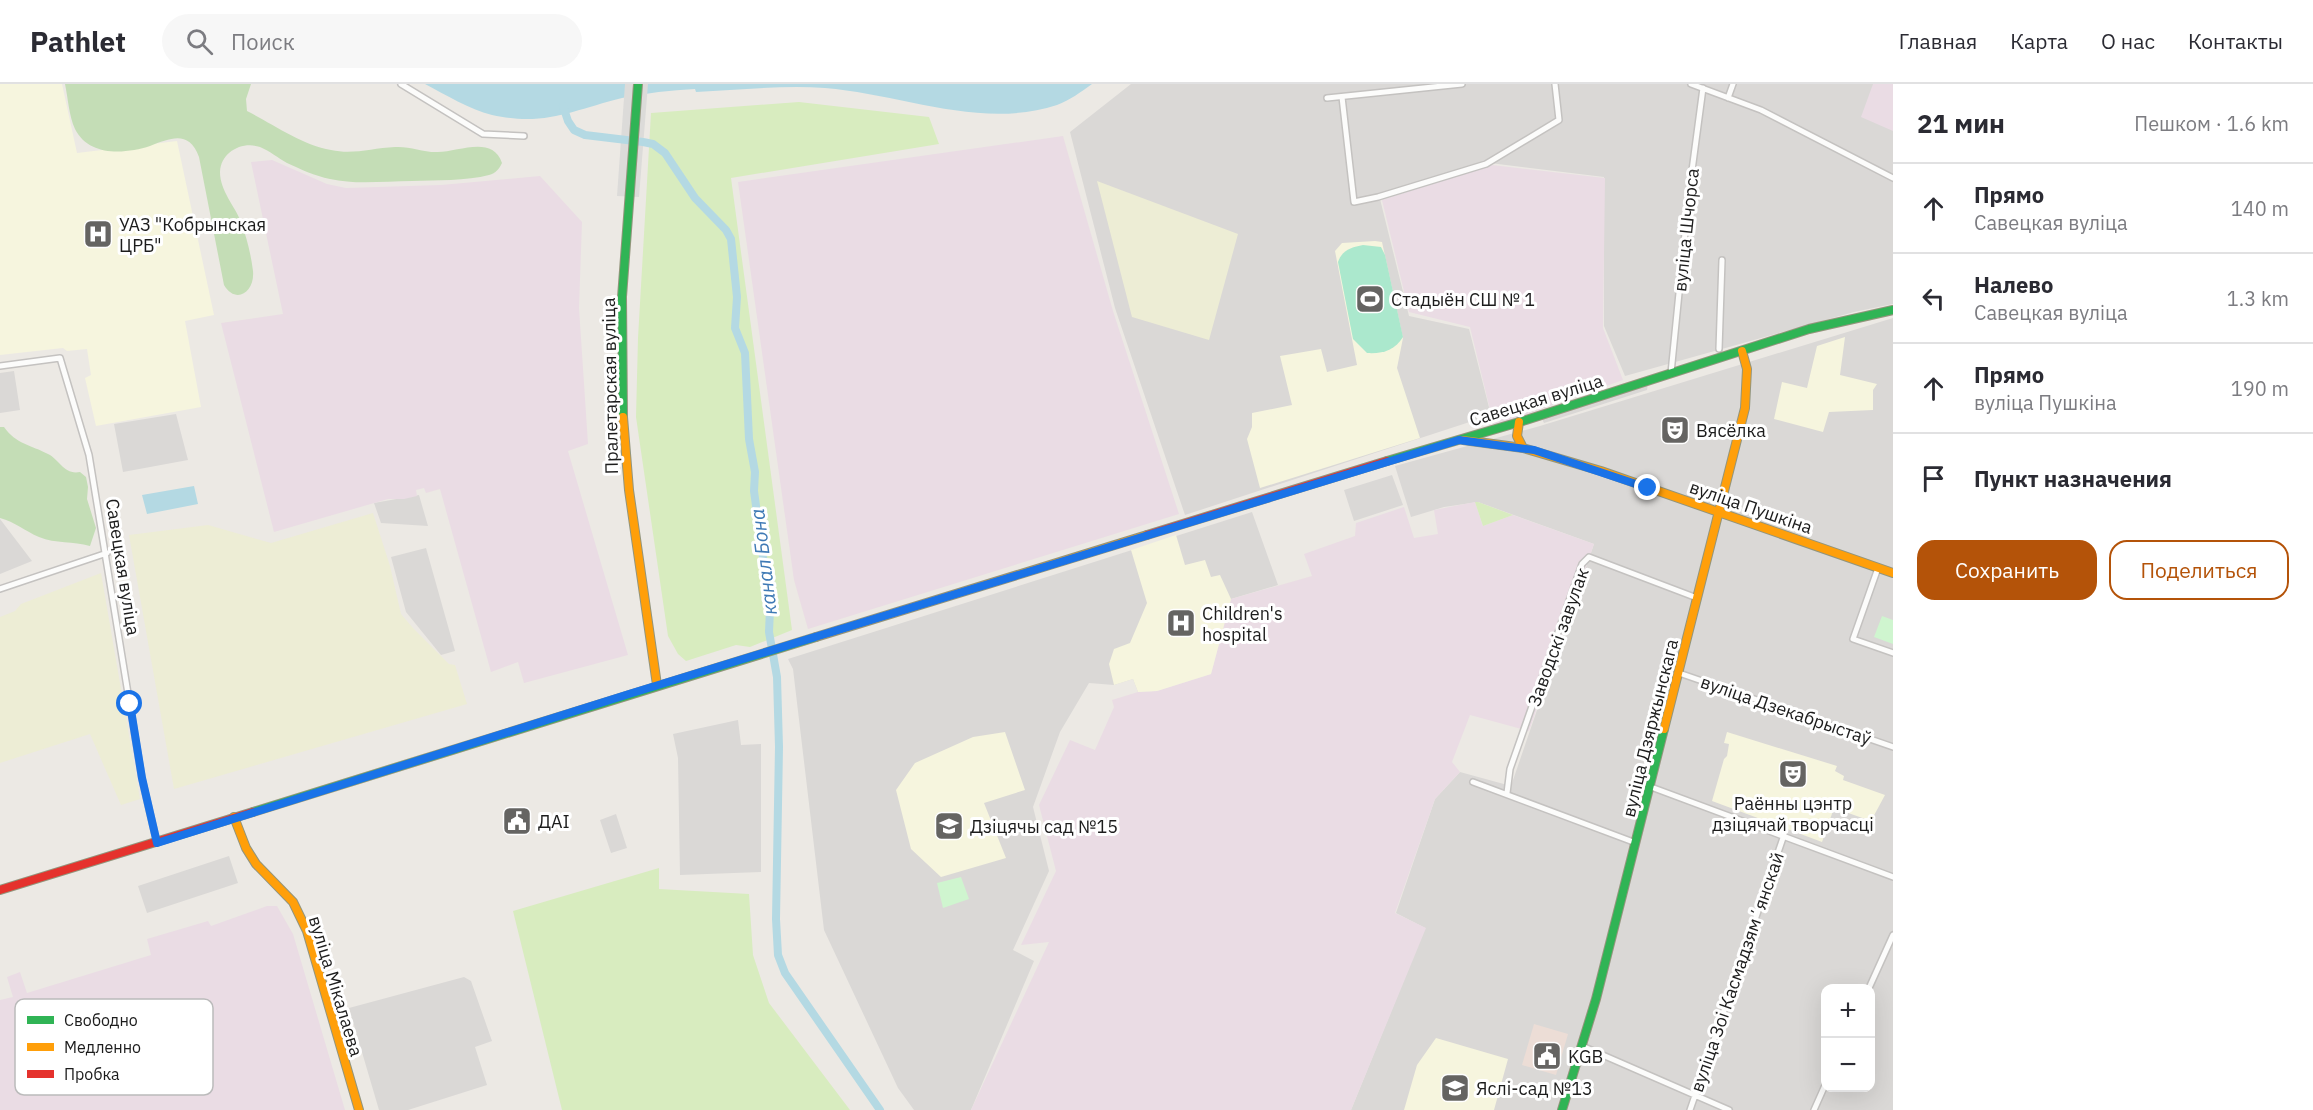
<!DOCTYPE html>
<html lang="ru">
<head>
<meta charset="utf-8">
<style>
  body { margin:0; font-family:"IBM Plex Sans",sans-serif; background:#f7f7f7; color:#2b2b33 }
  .controls { position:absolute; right:18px; bottom:18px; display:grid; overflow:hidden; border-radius:12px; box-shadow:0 6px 24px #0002 }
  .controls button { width:54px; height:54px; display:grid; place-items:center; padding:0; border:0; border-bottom:2px solid #e1e1e2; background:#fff; color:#2b2b33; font:30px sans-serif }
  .stop { position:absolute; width:18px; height:18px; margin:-14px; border:4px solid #1a73e8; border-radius:50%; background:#fff }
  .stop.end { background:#1a73e8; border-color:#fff; box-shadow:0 2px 6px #0008 }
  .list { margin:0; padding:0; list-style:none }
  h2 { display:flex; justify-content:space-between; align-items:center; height:78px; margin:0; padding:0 24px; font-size:26px }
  h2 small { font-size:20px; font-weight:400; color:#7c7c81 }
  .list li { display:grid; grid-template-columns:39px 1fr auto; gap:18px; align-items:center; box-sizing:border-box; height:90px; padding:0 24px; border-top:2px solid #e1e1e2 }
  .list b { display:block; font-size:22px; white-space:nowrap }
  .list p { margin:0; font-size:20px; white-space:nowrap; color:#7c7c81 }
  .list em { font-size:20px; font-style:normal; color:#7c7c81 }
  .actions { display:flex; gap:12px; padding:18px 24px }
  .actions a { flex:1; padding:14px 0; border:2px solid #b45309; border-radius:18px; text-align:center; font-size:21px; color:#b45309 }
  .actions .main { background:#b45309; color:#fff }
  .icon { flex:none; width:33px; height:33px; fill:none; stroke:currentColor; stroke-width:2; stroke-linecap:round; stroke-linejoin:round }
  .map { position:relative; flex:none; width:1893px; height:1026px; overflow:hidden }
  header { display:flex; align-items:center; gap:36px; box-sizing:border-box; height:84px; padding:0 30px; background:#fff; border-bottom:2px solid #e1e1e2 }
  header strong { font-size:28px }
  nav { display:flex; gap:33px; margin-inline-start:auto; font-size:21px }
  .search { width:420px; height:54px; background:#f7f7f7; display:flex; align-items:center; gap:15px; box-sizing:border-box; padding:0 21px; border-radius:33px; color:#7c7c81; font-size:22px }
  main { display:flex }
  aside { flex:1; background:#fff }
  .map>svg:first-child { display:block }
  .residential { fill:#dad8d6; fill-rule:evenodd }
  .industrial { fill:#eadce4 }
  .education { fill:#f6f5de }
  .military { fill:#ecddd6 }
  .farmland { fill:#ededd5 }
  .grass { fill:#d8ecbf }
  .forest { fill:#c4ddb6 }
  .park { fill:#cff5cf }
  .pitch { fill:#abe8cd }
  .water { fill:#b4d9e3 }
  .pier { fill:#dcdbd9 }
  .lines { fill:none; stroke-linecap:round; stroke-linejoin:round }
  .canal { stroke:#b4d9e3; stroke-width:8 }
  .street-casing { stroke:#c4c2c0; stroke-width:8 }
  .fast-casing { stroke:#93957c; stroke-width:10 }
  .slow-casing { stroke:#93957c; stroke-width:10 }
  .jam-casing { stroke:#93957c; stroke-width:10 }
  .street { stroke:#fcfcfb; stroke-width:5 }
  .fast { stroke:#30b455; stroke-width:8 }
  .slow { stroke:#ff9f0a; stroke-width:8 }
  .jam { stroke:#e5322d; stroke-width:8 }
  .route { stroke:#1a73e8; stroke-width:8 }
  .labels { text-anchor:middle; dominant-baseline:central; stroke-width:6; stroke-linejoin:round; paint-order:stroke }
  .poi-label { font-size:18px; fill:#1c1c1c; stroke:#fff; text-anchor:start }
  .street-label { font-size:18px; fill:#1c1c1c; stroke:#fff }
  .water-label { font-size:20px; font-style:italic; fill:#3f7ab5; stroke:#fff }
  .key { fill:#fff; stroke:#bbb; stroke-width:1.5 }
  .key-label { font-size:16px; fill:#1c1c1c }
</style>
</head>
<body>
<header>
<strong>Pathlet</strong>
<div class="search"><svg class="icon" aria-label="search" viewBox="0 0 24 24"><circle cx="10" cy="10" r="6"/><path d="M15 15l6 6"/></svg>Поиск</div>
<nav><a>Главная</a><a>Карта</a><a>О нас</a><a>Контакты</a></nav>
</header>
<main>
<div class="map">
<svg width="1893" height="1026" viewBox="0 0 1893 1026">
  <rect width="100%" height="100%" fill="#ece9e4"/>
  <path class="residential" d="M1131 0H1893V220L1854 228 1625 292 1604 242V93L1482 78 1379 111 1409 232 1469 245 1491 331 1185 431 1115 224 1070 48Z
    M1893 234V1026H1351L1425 844 1396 829 1435 715 1460 688 1511 702 1594 460 1478 418 1444 423 1411 433 1395 382 1540 342ZM1826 904H1870V1004H1826Z
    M14 287 20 326 0 329V289Z
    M1648 300 1647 306 1544 339 1541 333Z
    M176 330 188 376 123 388 114 340Z
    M1392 391 1403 421 1354 437 1344 406Z
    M419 411 428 442 381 439 374 419Z
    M1252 428 1278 501 1231 515 1138 608 1133 595 1114 601 1089 599 1060 648 1033 723 1049 787 1013 866 1034 877 971 1026H914L898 1004 824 846 793 585 788 575Z
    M0 435 32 477 0 490Z
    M426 464 455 567 441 571 406 528 391 473Z
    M738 636 741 661 761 660V788L680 791 678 674 673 650Z
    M616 730 627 764 611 769 600 736Z
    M229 772 238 799 147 829 138 802Z
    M464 893 471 897 492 957 475 963 487 1001 408 1026H379L349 924Z"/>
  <path class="industrial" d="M1873 0H1893V47L1861 33Z
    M1063 52 1113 227 1179 430 808 545 794 496 738 98Z
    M272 76 327 100 346 104 441 101 540 92 582 138 579 224 588 360 568 367 628 571 524 599 518 578 491 588 440 405 426 409 424 404 416 406 417 412 404 415H388L274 448 221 239 283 230 251 78Z
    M1492 81 1605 94 1603 244 1623 296 1494 342 1470 243 1409 228 1382 116Z
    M1475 418 1483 442 1513 431 1594 460 1529 647 1470 631 1452 678 1460 688 1435 715 1395 829 1426 844 1351 1026H971L1049 858 1021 861 1056 787 1039 721 1070 656 1095 666 1114 623 1112 616 1138 608 1157 607 1211 590 1231 515 1312 492 1304 470 1355 452 1356 439 1404 423 1414 454 1438 450 1434 426Z
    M267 822H277L293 850 345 1026H0V916L13 913 7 893 20 888 27 909 151 871 147 855 208 837 211 842Z"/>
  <path class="education" d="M0 0H62L77 69 177 57 214 231 185 237 201 323 96 342 85 294 91 291 87 265 67 267 63 264 0 271Z
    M1375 157 1382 158 1403 254 1397 284 1420 354 1260 404 1247 355 1252 343V329L1292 321 1280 272 1321 265 1327 288 1357 281 1335 167 1342 159Z
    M1845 253 1840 291 1877 300 1873 306V326L1829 328 1823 348 1774 335 1782 298 1807 304 1817 262Z
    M1176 451 1185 481 1205 476 1211 493 1220 491 1231 515 1211 590 1157 607 1138 608 1133 595 1114 601 1109 580 1114 565 1130 559 1147 519 1131 466Z
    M1005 648 1025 706 984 719 1006 774 941 793 911 765 896 706 915 679 973 653Z
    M1727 648 1837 682 1835 687 1844 692 1843 696 1885 711 1871 737 1834 724 1822 758 1712 717 1724 675 1727 672 1729 660 1724 659Z
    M1436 954 1508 975 1494 1026H1404L1417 981Z"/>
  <path class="military" d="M1534 940 1568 950 1556 991 1522 981Z"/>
  <path class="farmland" d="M1097 97 1238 150 1209 256 1132 233Z
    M373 429 390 482 401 530 413 544 449 580 455 581 467 620 174 705 129 451 208 441 271 459Z
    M101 489 140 715 121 721 90 650 0 679V533L15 527 21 520Z"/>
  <path class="grass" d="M799 18 929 33 939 60 731 94 792 546 750 563 736 561 686 577 678 570 668 552 636 333 638 254 651 29Z
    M1475 418H1478L1513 431 1483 442Z
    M659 784V805L749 810 753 871 769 919 850 1026H562L513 827Z"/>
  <path class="forest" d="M65 0H251L246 15 247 27C273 40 302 61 331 66 353 71 372 64 395 63 409 62 422 68 436 68 457 69 492 50 502 79 499 85 496 89 489 91 467 97 435 96 412 97 385 97 356 101 330 95 315 92 300 85 287 79 278 74 270 67 260 63 242 57 221 68 220 88 220 107 235 122 241 138 247 154 251 171 253 187 255 208 236 221 224 201L199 73C189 46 171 54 150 62 125 70 89 73 75 45 69 32 68 14 65 0Z
    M0 343H4C16 360 31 361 48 370 60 376 64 391 80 388L86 393 88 403 87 415 96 444 90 462C73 457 56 460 39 453 25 447 15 438 0 434Z"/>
  <path class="park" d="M1882 532 1893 536V560L1874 553Z
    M961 793 969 815 943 824 937 799Z"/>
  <path class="pitch" d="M1363 161 1381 163 1385 171 1403 253C1395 266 1383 270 1367 269L1353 255 1338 178C1342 166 1352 163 1363 161Z"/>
  <path class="water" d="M425 0H1092C1081 8 1070 16 1057 21 981 46 901 10 825 4 783 1 739 6 696 8L695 5C671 6 646 9 622 14 573 26 545 43 492 31 469 25 446 11 425 0Z
    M194 402 198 420 147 430 142 411Z"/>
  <path class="pier" d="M625 0H648L639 113 617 112Z"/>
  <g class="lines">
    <path class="canal" d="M563 22 568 37 574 46 585 51 643 58 653 60 665 69 695 114 726 146 731 155 737 213 735 244 745 269 749 355 755 388 754 407 770 525 769 548 777 593 779 663 776 835 778 871 785 889 880 1026"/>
    <g class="street-casing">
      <path id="street" d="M401 0 483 50 524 52
        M1691 0 1761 26 1893 94
        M1342 13 1354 118 1378 113 1486 80 1559 36 1555 0
        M1327 14 1462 0
        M1728 14 1733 0
        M1719 265 1722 176
        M0 282 60 274 89 371 142 695 157 759
        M1671 289 1689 109 1703 4
        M1878 484 1853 555 1893 569
        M0 505 107 469
        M1679 589 1893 663
        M1473 698 1636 759
        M1651 703 1893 793
        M1507 709 1510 685 1582 480 1589 473 1697 514
        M1869 904 1893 851
        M1582 962 1729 1026
        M1690 1026 1784 751
        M1814 1026 1826 999"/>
    </g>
    <g class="fast-casing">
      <path id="fast" d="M623 333 622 213 638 0
        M1387 377 1526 336 1809 245 1893 226
        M253 728 816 553
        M1562 1026 1596 915 1664 645"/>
    </g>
    <g class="slow-casing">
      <path id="slow" d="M623 333 629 406 657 601
        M1519 338 1517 352 1523 364
        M1463 356 1523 364 1601 387 1893 489
        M816 553 1147 451
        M1664 645 1745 324 1747 285 1742 267
        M234 733 246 764 256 780 293 818 307 847 359 1026"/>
    </g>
    <g class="jam-casing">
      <path id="jam" d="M1147 451 1387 377
        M0 806 253 728"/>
    </g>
    <use href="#street" class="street"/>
    <use href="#fast" class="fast"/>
    <use href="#slow" class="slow"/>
    <use href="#jam" class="jam"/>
  </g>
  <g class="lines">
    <path class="route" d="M130 620 142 694 157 759 629 610 1459 356 1534 366 1648 404"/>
  </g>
  <defs>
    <g id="hospital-square" transform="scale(1.5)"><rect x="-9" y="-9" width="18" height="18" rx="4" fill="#656462" stroke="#fff"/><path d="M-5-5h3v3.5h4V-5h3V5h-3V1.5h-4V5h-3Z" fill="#fff"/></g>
    <g id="stadium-square" transform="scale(1.5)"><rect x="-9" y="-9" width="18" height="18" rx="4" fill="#656462" stroke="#fff"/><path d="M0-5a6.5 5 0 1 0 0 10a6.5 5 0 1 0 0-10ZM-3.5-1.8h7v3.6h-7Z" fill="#fff"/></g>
    <g id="theatre-square" transform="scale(1.5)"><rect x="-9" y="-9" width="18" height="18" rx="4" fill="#656462" stroke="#fff"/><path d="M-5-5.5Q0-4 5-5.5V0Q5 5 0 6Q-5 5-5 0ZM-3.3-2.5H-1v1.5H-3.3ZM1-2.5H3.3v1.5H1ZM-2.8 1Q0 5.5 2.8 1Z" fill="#fff"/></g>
    <g id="civic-square" transform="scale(1.5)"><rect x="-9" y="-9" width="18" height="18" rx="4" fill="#656462" stroke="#fff"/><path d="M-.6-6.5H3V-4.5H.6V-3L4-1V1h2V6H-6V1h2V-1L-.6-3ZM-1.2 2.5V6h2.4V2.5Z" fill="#fff"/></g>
    <g id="school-square" transform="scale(1.5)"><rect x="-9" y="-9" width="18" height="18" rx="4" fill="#656462" stroke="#fff"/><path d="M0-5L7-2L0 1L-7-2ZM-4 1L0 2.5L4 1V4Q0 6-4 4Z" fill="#fff"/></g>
  </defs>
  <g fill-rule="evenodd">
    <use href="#hospital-square" x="98" y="150"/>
    <use href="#stadium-square" x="1370" y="215"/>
    <use href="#theatre-square" x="1675" y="346"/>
    <use href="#hospital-square" x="1181" y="539"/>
    <use href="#theatre-square" x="1793" y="690"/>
    <use href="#civic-square" x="517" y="737"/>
    <use href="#school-square" x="949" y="742"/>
    <use href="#civic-square" x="1547" y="972"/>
    <use href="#school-square" x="1455" y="1004"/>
  </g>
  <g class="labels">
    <g class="poi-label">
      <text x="119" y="140">УАЗ "Кобрынская<tspan x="119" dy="21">ЦРБ"</tspan></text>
      <text x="1391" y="215">Стадыён СШ № 1</text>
      <text x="1696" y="346">Вясёлка</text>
      <text x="1202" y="529">Children's<tspan x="1202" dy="21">hospital</tspan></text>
      <text x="1793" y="719" text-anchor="middle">Раённы цэнтр<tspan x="1793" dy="21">дзіцячай творчасці</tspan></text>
      <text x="538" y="737">ДАІ</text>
      <text x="970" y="742">Дзіцячы сад №15</text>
      <text x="1568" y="972">KGB</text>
      <text x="1476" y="1004">Яслі-сад №13</text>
    </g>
    <g class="street-label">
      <text transform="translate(1686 146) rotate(-84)">вуліца Шчорса</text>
      <text transform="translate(610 302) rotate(-91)">Пралетарская вуліца</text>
      <text transform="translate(1536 316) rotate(-17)">Савецкая вуліца</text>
      <text transform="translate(1751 423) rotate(19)">вуліца Пушкіна</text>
      <text transform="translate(123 483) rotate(81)">Савецкая вуліца</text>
      <text transform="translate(1558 553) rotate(-70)">Заводскі завулак</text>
      <text transform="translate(1786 626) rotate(19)">вуліца Дзекабрыстаў</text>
      <text transform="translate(1650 644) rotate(-76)">вуліца Дзяржынскага</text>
      <text transform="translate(1737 888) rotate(-71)">вуліца Зоі Касмадзямʼянскай</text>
      <text transform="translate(336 902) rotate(73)">вуліца Мікалаева</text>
    </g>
    <g class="water-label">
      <text transform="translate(763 478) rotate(-97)">канал Бона</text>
    </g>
  </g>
  <rect x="15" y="915" width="198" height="96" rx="9" class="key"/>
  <rect x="27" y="932" width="27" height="8" fill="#30b455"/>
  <rect x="27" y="959" width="27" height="8" fill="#ff9f0a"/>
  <rect x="27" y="986" width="27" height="8" fill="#e5322d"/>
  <g class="key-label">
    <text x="64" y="942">Свободно</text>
    <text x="64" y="969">Медленно</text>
    <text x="64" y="996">Пробка</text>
  </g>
</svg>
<div class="controls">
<button>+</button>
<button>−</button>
</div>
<div class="stop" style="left:130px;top:620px"></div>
<div class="stop end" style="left:1648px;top:404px"></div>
</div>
<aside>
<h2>21 мин<small>Пешком · 1.6 km</small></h2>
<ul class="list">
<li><svg class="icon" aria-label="ahead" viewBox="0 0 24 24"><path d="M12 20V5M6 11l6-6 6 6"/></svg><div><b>Прямо</b><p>Савецкая вуліца</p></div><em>140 m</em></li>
<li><svg class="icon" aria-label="left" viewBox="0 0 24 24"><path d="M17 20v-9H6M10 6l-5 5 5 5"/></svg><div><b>Налево</b><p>Савецкая вуліца</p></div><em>1.3 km</em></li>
<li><svg class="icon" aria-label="ahead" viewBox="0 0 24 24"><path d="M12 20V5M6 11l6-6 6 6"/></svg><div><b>Прямо</b><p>вуліца Пушкіна</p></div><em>190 m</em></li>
<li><svg class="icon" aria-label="arrive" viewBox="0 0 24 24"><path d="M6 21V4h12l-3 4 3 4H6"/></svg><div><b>Пункт назначения</b></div></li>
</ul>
<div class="actions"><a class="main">Сохранить</a><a>Поделиться</a></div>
</aside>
</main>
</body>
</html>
